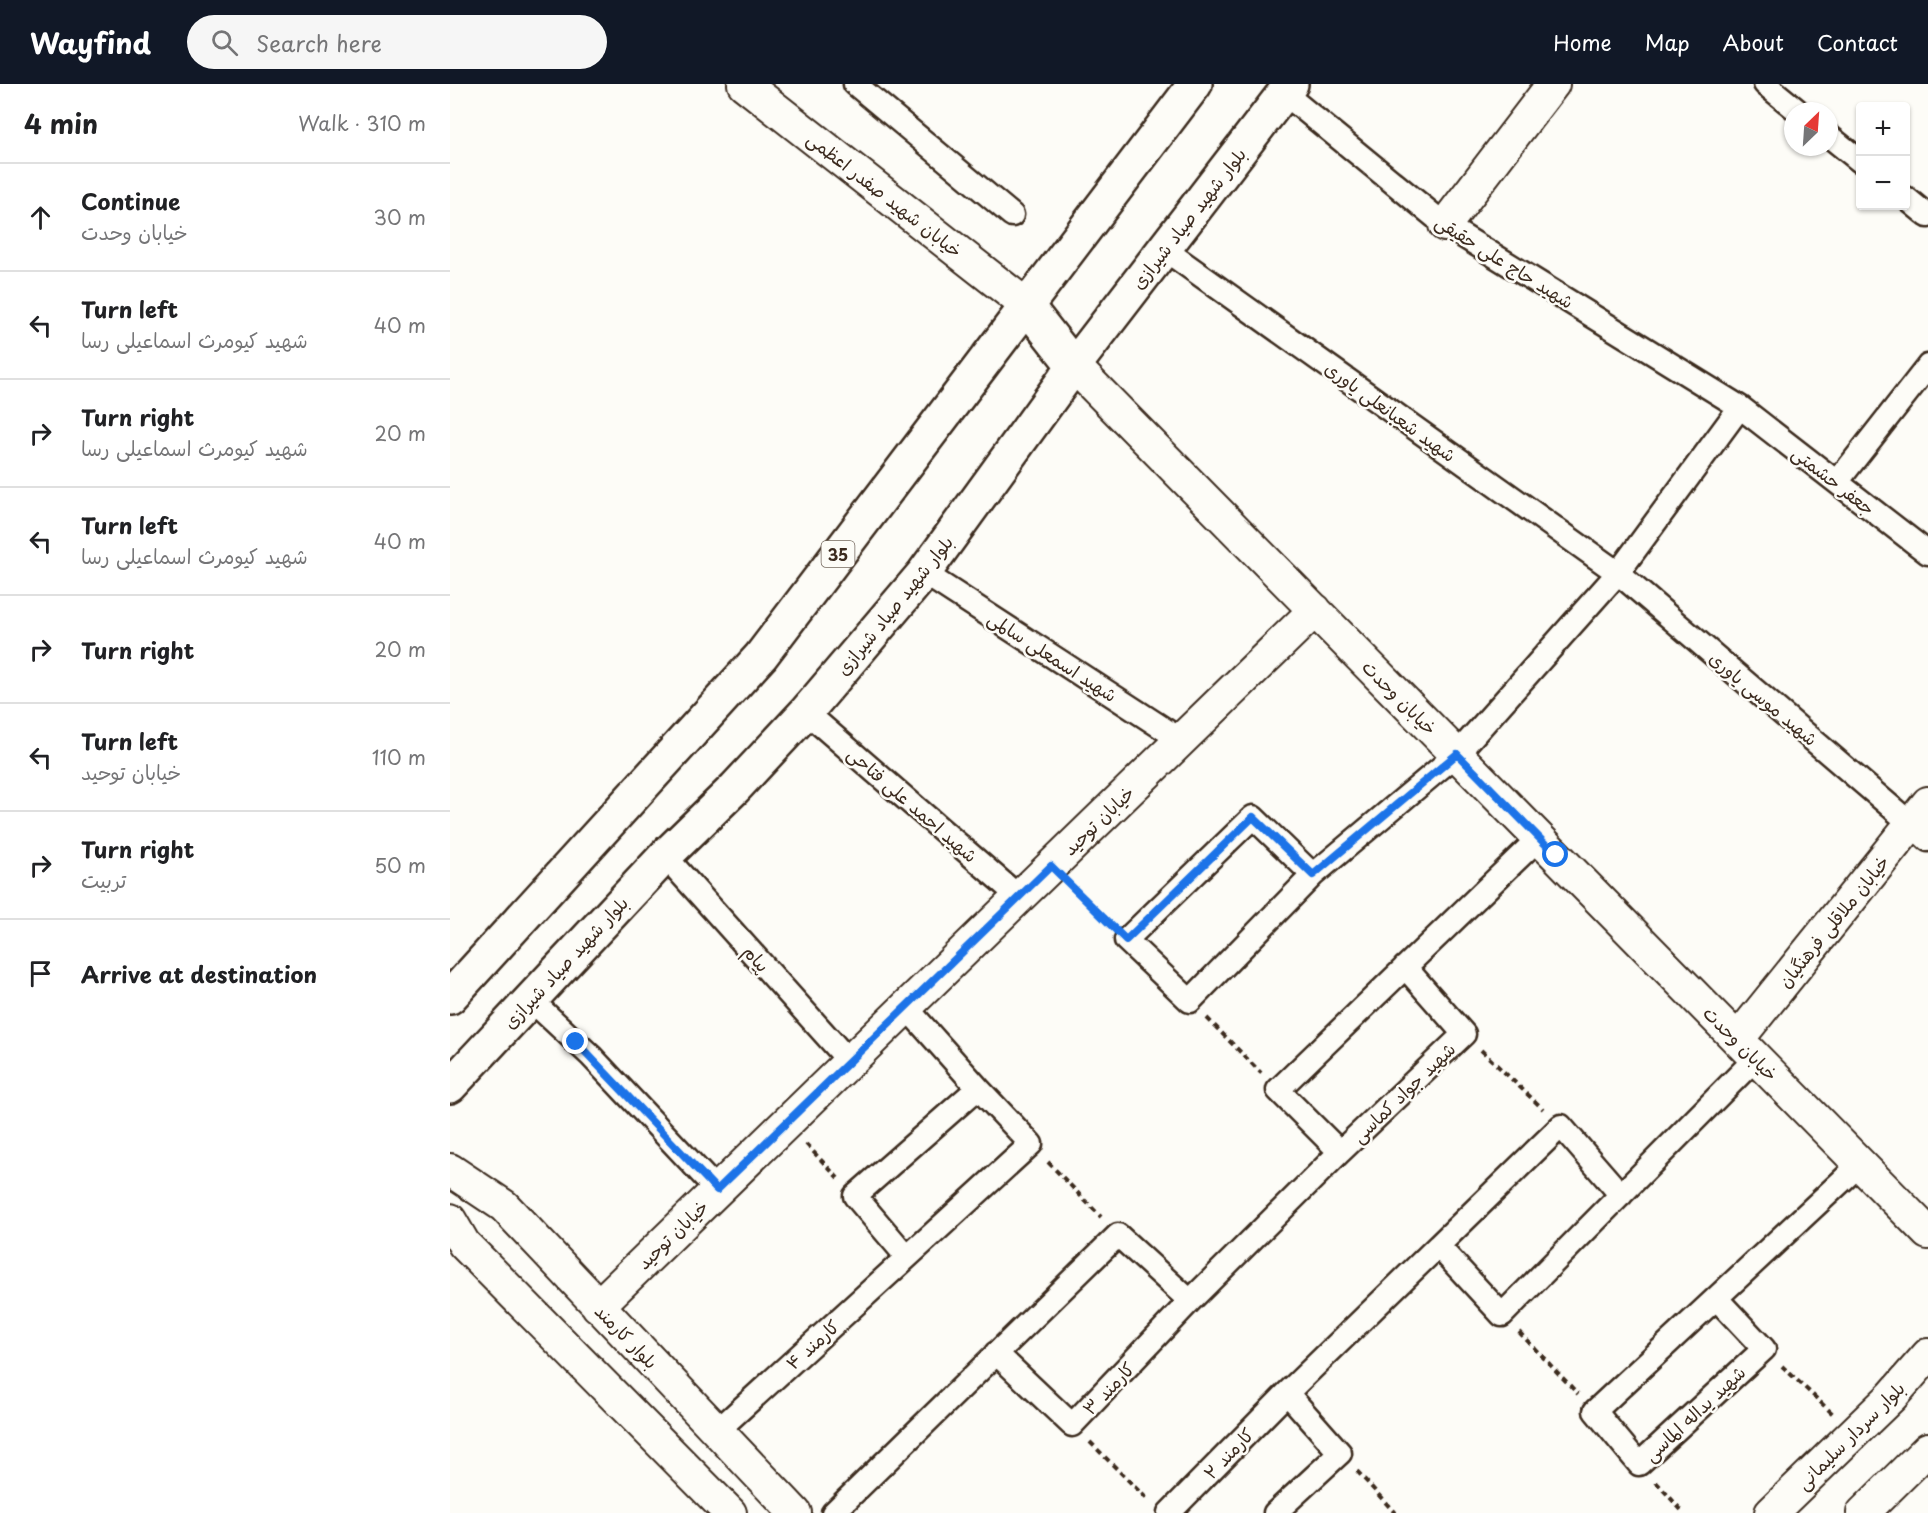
<!DOCTYPE html>
<html lang="en">
<head>
<meta charset="utf-8">
<style>
  body { margin:0; font-family:"Playpen Sans","Playpen Sans Arabic",sans-serif; background:#f6f6f6; color:#202124 }
  .controls { position:absolute; right:18px; top:18px; display:grid; overflow:hidden; border-radius:6px; box-shadow:0 2px 4px #0004 }
  .controls button { width:54px; height:54px; display:grid; place-items:center; padding:0; border:0; border-bottom:2px solid #e0e0e0; background:#fff; color:#202124; font:30px sans-serif }
  .compass { position:absolute; left:1334px; top:18px; width:54px; height:54px; border-radius:50%; background:#fff; box-shadow:0 2px 4px #0004; rotate:25deg }
  .stop { position:absolute; width:18px; height:18px; margin:-14px; border:4px solid #1a73e8; border-radius:50%; background:#fff }
  .stop.end { background:#1a73e8; border-color:#fff; box-shadow:0 2px 6px #0008 }
  .list { margin:0; padding:0; list-style:none }
  h2 { display:flex; justify-content:space-between; align-items:center; height:78px; margin:0; padding:0 24px; font-size:26px }
  h2 small { font-size:20px; font-weight:400; color:#757577 }
  .list li { display:grid; grid-template-columns:39px 1fr auto; gap:18px; align-items:center; box-sizing:border-box; height:108px; padding:0 24px; border-top:2px solid #e0e0e0 }
  .list b { display:block; font-size:22px; white-space:nowrap }
  .list p { margin:0; font-size:20px; white-space:nowrap; color:#757577 }
  .list em { font-size:20px; font-style:normal; color:#757577 }
  .icon { flex:none; width:33px; height:33px; fill:none; stroke:currentColor; stroke-width:2; stroke-linecap:round; stroke-linejoin:round }
  .map { position:relative; flex:none; width:1478px; height:1429px; overflow:hidden }
  header { display:flex; align-items:center; gap:36px; box-sizing:border-box; height:84px; padding:0 30px; background:#111827; color:#fff }
  header strong { font-size:28px }
  nav { display:flex; gap:33px; margin-inline-start:auto; font-size:21px }
  .search { width:420px; height:54px; background:#f6f6f6; display:flex; align-items:center; gap:15px; box-sizing:border-box; padding:0 21px; border-radius:33px; color:#757577; font-size:22px }
  main { display:flex }
  aside { flex:1; background:#fff }
  .map>svg:first-child { display:block }
  .lines { fill:none; stroke-linecap:round; stroke-linejoin:round }
  .street-casing { stroke:#3b2a1e; stroke-width:27 }
  .secondary-casing { stroke:#3b2a1e; stroke-width:36 }
  .primary-casing { stroke:#3b2a1e; stroke-width:38 }
  .path { stroke:#3b2a1e; stroke-width:4; stroke-dasharray:6 4.5; stroke-linecap:butt }
  .street { stroke:#fdfcf7; stroke-width:22 }
  .secondary { stroke:#fdfcf7; stroke-width:32 }
  .primary { stroke:#fdfcf7; stroke-width:33 }
  .route { stroke:#1a73e8; stroke-width:8 }
  .labels { text-anchor:middle; dominant-baseline:central; stroke-width:5; stroke-linejoin:round; paint-order:stroke }
  .shield { fill:#fdfcf7; stroke:#75695f; stroke-width:1.5 }
  .shield-label { font-size:16px; font-weight:bold; fill:#3b2a1e }
  .street-label { font-size:18px; fill:#3b2a1e; stroke:#fdfcf7 }
</style>
</head>
<body>
<header>
<strong>Wayfind</strong>
<div class="search"><svg class="icon" aria-label="search" viewBox="0 0 24 24"><circle cx="10" cy="10" r="6"/><path d="M15 15l6 6"/></svg>Search here</div>
<nav><a>Home</a><a>Map</a><a>About</a><a>Contact</a></nav>
</header>
<main>
<aside>
<h2>4 min<small>Walk · 310 m</small></h2>
<ul class="list">
<li><svg class="icon" aria-label="ahead" viewBox="0 0 24 24"><path d="M12 20V5M6 11l6-6 6 6"/></svg><div><b>Continue</b><p>خیابان وحدت</p></div><em>30 m</em></li>
<li><svg class="icon" aria-label="left" viewBox="0 0 24 24"><path d="M17 20v-9H6M10 6l-5 5 5 5"/></svg><div><b>Turn left</b><p>شهید کیومرث اسماعیلی رسا</p></div><em>40 m</em></li>
<li><svg class="icon" aria-label="right" viewBox="0 0 24 24"><path d="M7 20v-9h11M14 6l5 5-5 5"/></svg><div><b>Turn right</b><p>شهید کیومرث اسماعیلی رسا</p></div><em>20 m</em></li>
<li><svg class="icon" aria-label="left" viewBox="0 0 24 24"><path d="M17 20v-9H6M10 6l-5 5 5 5"/></svg><div><b>Turn left</b><p>شهید کیومرث اسماعیلی رسا</p></div><em>40 m</em></li>
<li><svg class="icon" aria-label="right" viewBox="0 0 24 24"><path d="M7 20v-9h11M14 6l5 5-5 5"/></svg><div><b>Turn right</b></div><em>20 m</em></li>
<li><svg class="icon" aria-label="left" viewBox="0 0 24 24"><path d="M17 20v-9H6M10 6l-5 5 5 5"/></svg><div><b>Turn left</b><p>خیابان توحید</p></div><em>110 m</em></li>
<li><svg class="icon" aria-label="right" viewBox="0 0 24 24"><path d="M7 20v-9h11M14 6l5 5-5 5"/></svg><div><b>Turn right</b><p>تربیت</p></div><em>50 m</em></li>
<li><svg class="icon" aria-label="arrive" viewBox="0 0 24 24"><path d="M6 21V4h12l-3 4 3 4H6"/></svg><div><b>Arrive at destination</b></div></li>
</ul>
</aside>
<div class="map">
<svg width="1478" height="1429" viewBox="0 0 1478 1429">
  <rect width="100%" height="100%" fill="#fdfcf7"/>
  <filter id="ink" filterUnits="userSpaceOnUse"><feTurbulence type="fractalNoise" baseFrequency=".0167" numOctaves="2"/><feDisplacementMap in="SourceGraphic" scale="12" xChannelSelector="R" yChannelSelector="G"/><feConvolveMatrix kernelMatrix="1 2 1 2 8 2 1 2 1" color-interpolation-filters="sRGB"/></filter>
  <g filter="url(#ink)">
    <g class="lines">
      <g class="street-casing">
        <path id="street" d="M405 0 562 131
          M1315 0 1348 27
          M834 9 995 141 1290 323 1478 469
          M1379 52 1410 77
          M1456 114 1478 132
          M714 165 1168 489 1461 740 1478 756
          M1387 398 1478 282
          M474 489 731 656
          M356 628 569 813
          M215 772 399 977
          M863 791 803 733 676 856 740 917 863 791 1007 670 1168 489 1290 323
          M955 883 1014 950 890 1068 828 1006 1089 754
          M80 915 141 972 267 1106
          M1171 1111 1111 1042 988 1162 1052 1231 1306 974
          M457 1173 405 1112 528 1004
          M1266 1214 1314 1265 1189 1380 1145 1327 1410 1080
          M546 1269 622 1341 740 1217 890 1068
          M267 1347 581 1060 528 1004 456 923
          M383 1429 668 1151 740 1217
          M719 1429 837 1309 988 1162
          M825 1429 890 1369 837 1309"/>
      </g>
      <g class="secondary-casing">
        <path id="secondary" d="M294 0 576 221
          M995 141 1103 0
          M624 282 1478 1149
          M1288 955 1478 719
          M0 1086 54 1122 345 1429
          M0 1136 14 1160 280 1429
          M148 1222 865 526
          M1321 1429 1442 1312 1478 1271
          M1413 1429 1478 1365"/>
      </g>
      <g class="primary-casing">
        <path id="primary" d="M576 221 624 282
          M0 913 311 572 745 0
          M0 1002 215 772 285 704 356 628 474 489 624 282 841 0"/>
      </g>
      <path class="path" d="M623 804 659 838
        M757 934 811 989
        M1031 966 1093 1025
        M356 1060 388 1094
        M598 1078 651 1133
        M1069 1248 1128 1310
        M1332 1282 1383 1330
        M640 1358 698 1416
        M907 1387 945 1429
        M1206 1398 1234 1429"/>
      <use href="#street" class="street"/>
      <use href="#secondary" class="secondary"/>
      <use href="#primary" class="primary"/>
    </g>
  </g>
  <g class="lines" filter="url(#ink)">
    <path class="route" d="M126 958 267 1106 601 782 676 856 803 733 863 791 1007 670 1106 771"/>
  </g>
  <g class="labels">
    <rect class="shield" x="371.5" y="457" width="33" height="26" rx="4.5"/>
    <g class="shield-label">
      <text x="388" y="470">35</text>
    </g>
    <g class="street-label">
      <text transform="translate(435 110) rotate(38)">خیابان شهید صفدر اعظمی</text>
      <text transform="translate(738 134) rotate(-52)">بلوار شهید صیاد شیرازی</text>
      <text transform="translate(1055 177) rotate(32)">شهید حاج علی حقیقی</text>
      <text transform="translate(941 327) rotate(36)">شهید شعبانعلی یاوری</text>
      <text transform="translate(1384 396) rotate(38)">جعفر حشمتی</text>
      <text transform="translate(444 521) rotate(-51)">بلوار شهید صیاد شیرازی</text>
      <text transform="translate(603 572) rotate(33)">شهید اسمعلی سالمی</text>
      <text transform="translate(950 613) rotate(45)">خیابان وحدت</text>
      <text transform="translate(1314 614) rotate(40)">شهید موسی یاوری</text>
      <text transform="translate(463 720) rotate(41)">شهید احمد علی فتاحی</text>
      <text transform="translate(648 736) rotate(-44)">خیابان توحید</text>
      <text transform="translate(1383 837) rotate(-51)">خیابان ملاقلی فرهنگیان</text>
      <text transform="translate(307 874) rotate(48)">پیام</text>
      <text transform="translate(115 878) rotate(-47)">بلوار شهید صیاد شیرازی</text>
      <text transform="translate(1291 959) rotate(45)">خیابان وحدت</text>
      <text transform="translate(953 1008) rotate(-44)">شهید جواد کماسی</text>
      <text transform="translate(222 1150) rotate(-44)">خیابان توحید</text>
      <text transform="translate(177 1252) rotate(46)">بلوار کارمند</text>
      <text transform="translate(362 1260) rotate(-42)">کارمند ۴</text>
      <text transform="translate(658 1304) rotate(-46)">کارمند ۳</text>
      <text transform="translate(1244 1329) rotate(-43)">شهید یداله الماسی</text>
      <text transform="translate(1400 1351) rotate(-45)">بلوار سردار سلیمانی</text>
      <text transform="translate(778 1369) rotate(-46)">کارمند ۲</text>
    </g>
  </g>
</svg>
<div class="controls">
<button>+</button>
<button>−</button>
</div>
<svg class="compass" viewBox="-18 -18 36 36"><path d="M0-13l5 13h-10z" fill="#e53935"/><path d="M0 13l5-13h-10z" fill="#757577"/></svg>
<div class="stop" style="left:1106px;top:771px"></div>
<div class="stop end" style="left:126px;top:958px"></div>
</div>
</main>
</body>
</html>
